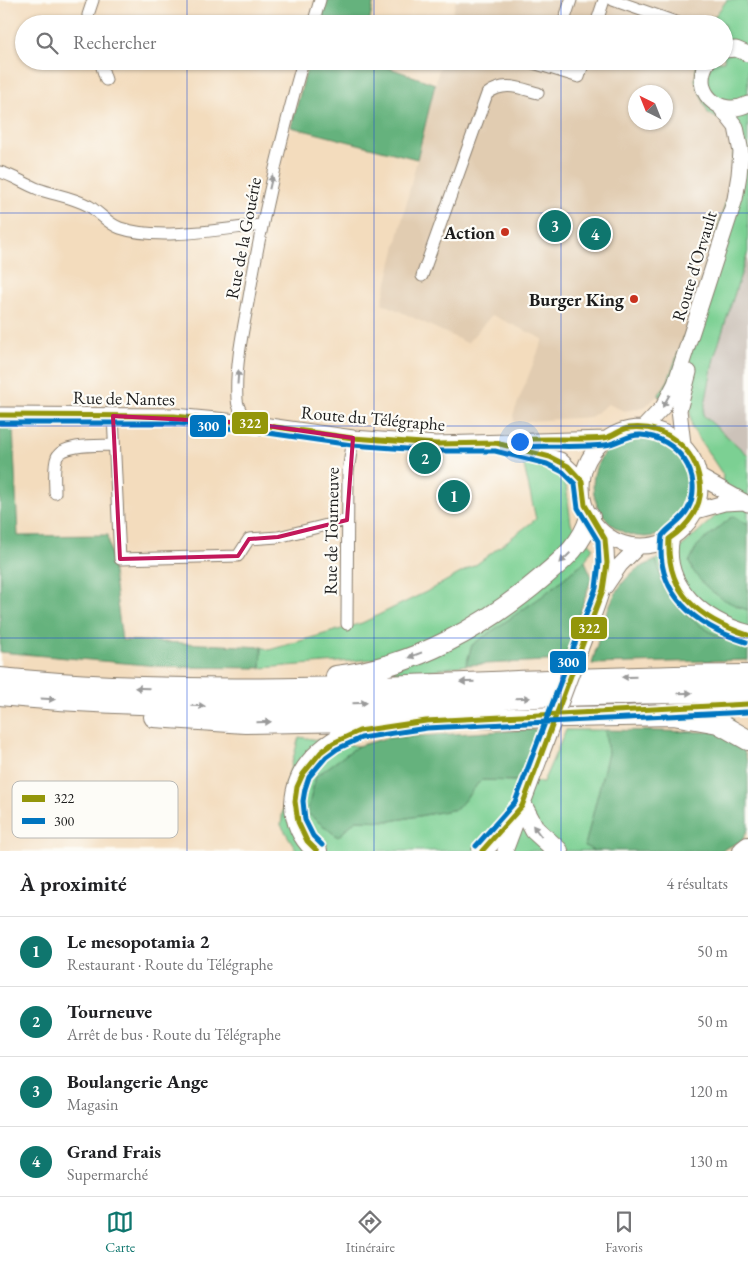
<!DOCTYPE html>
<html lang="fr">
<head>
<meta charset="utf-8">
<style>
  body { margin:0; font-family:"EB Garamond",serif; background:#f6f6f6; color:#202124 }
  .compass { position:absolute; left:628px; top:85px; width:45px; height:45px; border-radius:50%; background:#fff; box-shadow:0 1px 4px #0004; rotate:317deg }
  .you { position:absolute; left:519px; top:441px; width:18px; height:18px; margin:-12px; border:4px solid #fff; border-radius:50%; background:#1a73e8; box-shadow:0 0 0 8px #1a73e833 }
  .badge { display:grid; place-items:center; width:32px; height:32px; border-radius:50%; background:#0f766e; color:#fff; font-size:16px; font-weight:700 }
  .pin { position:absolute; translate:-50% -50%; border:2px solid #fff; box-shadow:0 1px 5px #0006 }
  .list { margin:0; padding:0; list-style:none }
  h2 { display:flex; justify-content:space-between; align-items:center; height:65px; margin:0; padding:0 20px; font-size:21px }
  h2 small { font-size:16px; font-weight:400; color:#757577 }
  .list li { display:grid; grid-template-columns:32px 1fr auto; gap:15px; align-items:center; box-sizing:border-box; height:70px; padding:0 20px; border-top:1px solid #e0e0e0 }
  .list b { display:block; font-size:19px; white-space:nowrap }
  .list p { margin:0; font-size:16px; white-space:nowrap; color:#757577 }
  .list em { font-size:16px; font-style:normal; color:#757577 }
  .icon { flex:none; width:28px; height:28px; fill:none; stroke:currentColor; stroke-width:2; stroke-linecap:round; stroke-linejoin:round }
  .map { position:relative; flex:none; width:748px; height:851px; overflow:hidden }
  .search { position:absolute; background:#fff; box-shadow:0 1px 4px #0004; left:15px; right:15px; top:15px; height:55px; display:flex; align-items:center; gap:12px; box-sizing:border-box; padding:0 18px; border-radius:28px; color:#757577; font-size:19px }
  .sheet { height:345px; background:#fff }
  nav { display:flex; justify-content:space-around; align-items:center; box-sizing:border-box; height:70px; border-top:1px solid #e0e0e0; background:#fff; font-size:14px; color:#757577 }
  nav a { display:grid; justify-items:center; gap:2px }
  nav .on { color:#0f766e }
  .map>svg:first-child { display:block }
  .built { fill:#e1ccb1; fill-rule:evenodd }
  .industrial { fill:#ccc2b9 }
  .green { fill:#7cd093; stroke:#4c7658 }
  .forest { fill:#65b27d; stroke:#40674c }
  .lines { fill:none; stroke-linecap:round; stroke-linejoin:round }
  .street-casing { stroke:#887c6c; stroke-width:13 }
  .secondary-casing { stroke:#887c6c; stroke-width:17 }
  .highway-casing { stroke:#887c6c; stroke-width:22 }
  .street { stroke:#fff; stroke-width:11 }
  .secondary { stroke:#fff; stroke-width:15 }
  .highway { stroke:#fff; stroke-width:20 }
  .secondary-bridge-casing { stroke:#887c6c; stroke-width:17; stroke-linecap:butt }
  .secondary-bridge { stroke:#fff; stroke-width:15 }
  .bus-1-casing { stroke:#fdfcf7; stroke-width:9 }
  .bus-2-casing { stroke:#fdfcf7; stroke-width:9 }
  .bus-1 { stroke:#93960a; stroke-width:5 }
  .bus-2 { stroke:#0075bf; stroke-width:5 }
  .oneway { fill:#999 }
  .marked { fill:none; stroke:#c2185b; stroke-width:4; stroke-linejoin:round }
  .grid { fill:none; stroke:#1d4ed8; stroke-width:1; stroke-opacity:0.55 }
  .poi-dot { fill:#c8321e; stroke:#fdfcf7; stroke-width:2 }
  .labels { text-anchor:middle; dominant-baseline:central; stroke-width:4.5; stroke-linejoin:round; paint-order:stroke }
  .poi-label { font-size:18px; font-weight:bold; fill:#1c1c1c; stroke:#fdfcf7; text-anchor:end }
  .street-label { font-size:18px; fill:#1c1c1c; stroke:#fdfcf7 }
  .key { fill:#fdfcf7; stroke:#bab9b5; stroke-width:1 }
  .key-label { font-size:14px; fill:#1c1c1c }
  .line-badge { stroke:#fdfcf7; stroke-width:2 }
  .badge-label { font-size:14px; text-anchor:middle; font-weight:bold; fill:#fff }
</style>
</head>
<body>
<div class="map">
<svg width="748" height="851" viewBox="0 0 748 851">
  <rect width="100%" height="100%" fill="#fdfcf7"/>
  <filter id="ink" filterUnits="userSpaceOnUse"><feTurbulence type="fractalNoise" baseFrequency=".02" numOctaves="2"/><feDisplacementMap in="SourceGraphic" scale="10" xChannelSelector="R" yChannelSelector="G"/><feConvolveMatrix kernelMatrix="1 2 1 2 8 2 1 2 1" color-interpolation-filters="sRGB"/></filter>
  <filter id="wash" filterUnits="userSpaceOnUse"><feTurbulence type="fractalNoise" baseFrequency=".0096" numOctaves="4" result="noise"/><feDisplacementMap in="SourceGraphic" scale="20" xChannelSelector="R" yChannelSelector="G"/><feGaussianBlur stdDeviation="1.12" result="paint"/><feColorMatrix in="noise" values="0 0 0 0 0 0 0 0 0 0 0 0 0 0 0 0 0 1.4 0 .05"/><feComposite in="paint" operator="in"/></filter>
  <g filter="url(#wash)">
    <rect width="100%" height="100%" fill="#f3dcbd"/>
    <path class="built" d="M456 0H727L709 24H450Z
      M441 61H697L695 80 708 113 725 123 734 147 729 191 692 315 668 381 658 396 643 408 624 411 608 404 591 417 514 422 513 415 543 339 492 315 467 343 382 303ZM636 92H666V122H636Z"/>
    <path class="industrial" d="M748 252V455L703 415 714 358Z"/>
    <path class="green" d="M727 0H748V252L714 358 703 415 748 455V524L733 516 697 546 736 606 748 610V645C716 640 679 616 665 586 661 578 659 569 656 560L679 549 719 513 723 475 692 428 690 410 658 396 668 381 692 315 729 191 734 147 725 123 708 113 695 80 697 61H724V24H709Z
      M522 457 565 476 571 524 593 547 585 561 541 597 472 645 466 665 399 675 376 659 261 668 262 647 269 650 362 623 426 592 477 564 536 519Z
      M566 730H605L608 753 585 846 594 851H297L281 825 286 784 299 737 358 746 316 776 307 813 338 837 356 820 391 821 457 809 481 780 543 782Z"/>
    <path class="forest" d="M325 0H374L369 24H319Z
      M309 61H370L435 84 417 159 291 127Z
      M0 427H13L18 536 108 535 122 640 262 647 261 668 169 667 0 652Z
      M593 485a52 52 0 1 1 104 0a52 52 0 1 1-104 0Z
      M733 516 748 524V610C725 603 698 586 689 562L697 546Z
      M656 560C659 569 661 578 665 586 679 616 716 640 748 646V660L592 664C600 634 607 595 632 573 638 567 649 564 656 560Z
      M585 561 592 577 564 660 466 665 472 645 541 597Z
      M732 716 748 763V829L742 841 720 851H594L585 846 608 753 605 730 707 732Z
      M539 729 520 781 481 780 457 809 391 821 356 820 338 837 307 813 316 776 358 746 386 738Z"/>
  </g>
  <g filter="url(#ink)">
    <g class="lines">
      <g class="street-casing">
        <path id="street" d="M613 0 681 24
          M90 24 88 15 93 0
          M313 24 320 0
          M563 24 571 0
          M596 24 604 0
          M100 61 106 80
          M526 61 550 68
          M552 61 550 68 579 77 584 61
          M0 172C14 176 25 184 38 189 55 195 73 197 89 206 99 212 108 224 120 228 158 241 221 229 261 225
          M422 276 487 94C504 81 519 88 538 93
          M113 416 120 559 238 556 249 539 278 537 347 520
          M248 423C243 415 237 408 237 399 235 366 243 330 249 297 262 217 281 139 303 61
          M55 493C55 483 53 466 57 457 64 443 101 446 114 445
          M347 624 348 472 353 438"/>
      </g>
      <g class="secondary-casing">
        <path id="secondary" d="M724 50 736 49 748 54
          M708 61C689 90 719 119 748 104
          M0 415 174 416 248 423 353 438 436 444 606 439
          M644 427 663 407 675 384 735 199 739 175 741 152 736 127 721 108
          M582 487a59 59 0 1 1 118 0a59 59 0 1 1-118 0Z
          M683 444 679 410 689 372
          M503 445 560 460 582 481
          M700 477 748 504
          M696 511 724 503 744 502
          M605 587 620 565 639 546
          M584 639C597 605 616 567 601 531
          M505 851 541 755"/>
      </g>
      <g class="highway-casing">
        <path id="highway" d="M669 539C660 589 704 623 748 635
          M336 676C414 667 486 626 544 576 564 559 583 543 590 517
          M0 678C249 703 499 676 748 675
          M0 695C249 720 498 692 748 692
          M154 717 245 723 673 715 718 723 748 740
          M317 851C302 838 295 823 295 803 297 762 336 732 376 727
          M482 851 522 806 535 830 558 851
          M743 851 748 847"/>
      </g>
      <use href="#street" class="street"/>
      <use href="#secondary" class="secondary"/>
      <use href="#highway" class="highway"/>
      <g class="secondary-bridge-casing">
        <path id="secondary-bridge" d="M541 755 584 639"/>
      </g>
      <use href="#secondary-bridge" class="secondary-bridge"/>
      <g class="bus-1-casing">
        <path id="bus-1" d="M0 415 174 416 248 423 353 438 436 444 496 443 550 457 568 466 582 481 585 505 605 539 607 563 603 590 522 806 482 851
          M520 440C548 437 577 441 604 438 613 437 620 429 629 428 664 424 695 447 700 482 704 506 688 526 669 539 666 594 700 619 748 635
          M317 851 307 841 298 822 295 801 297 787 303 774 321 752 333 743 359 731 426 721 748 704"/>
      </g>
      <g class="bus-2-casing">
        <path id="bus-2" d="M0 423H174L247 430 352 445 435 451H495L547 464 563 472 575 484 578 508 598 541 599 563 596 588 515 802 476 846
          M521 447C549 445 577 448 605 445 618 444 627 434 641 435 677 437 705 475 688 509 682 521 669 526 662 536 654 594 696 626 746 642
          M322 845 313 836 305 820 303 801 305 789 309 777 326 757 337 749 361 738 427 728 748 712"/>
      </g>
      <use href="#bus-1" class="bus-1"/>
      <use href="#bus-2" class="bus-2"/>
    </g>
    <defs><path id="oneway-solid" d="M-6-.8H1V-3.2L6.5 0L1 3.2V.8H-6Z" transform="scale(1.25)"/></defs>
    <g class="oneway">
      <use href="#oneway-solid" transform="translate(271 182) rotate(-77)"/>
      <use href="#oneway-solid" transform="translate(238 377) rotate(-86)"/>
      <use href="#oneway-solid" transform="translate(666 401) rotate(119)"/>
      <use href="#oneway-solid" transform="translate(565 558) rotate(135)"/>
      <use href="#oneway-solid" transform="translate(415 655) rotate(159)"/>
      <use href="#oneway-solid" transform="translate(629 677) rotate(179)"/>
      <use href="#oneway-solid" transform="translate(467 682) rotate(178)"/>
      <use href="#oneway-solid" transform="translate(142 688) rotate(-178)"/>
      <use href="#oneway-solid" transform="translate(685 693) rotate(-1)"/>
      <use href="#oneway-solid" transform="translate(523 698) rotate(-2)"/>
      <use href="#oneway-solid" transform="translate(48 699) rotate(4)"/>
      <use href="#oneway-solid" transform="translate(360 703) rotate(-2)"/>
      <use href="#oneway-solid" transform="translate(198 706) rotate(1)"/>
      <use href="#oneway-solid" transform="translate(264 722) rotate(-1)"/>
      <use href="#oneway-solid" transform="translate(537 831) rotate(-127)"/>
    </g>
  </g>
  <path class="marked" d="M113 416 248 423 353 438 347 520 278 537 249 539 238 556 120 559Z"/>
  <path class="grid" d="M187 0V24M374 0V24M561 0V24M187 61V851M374 61V851M561 61V851M0 213H748M0 426H748M0 638H748"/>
  <g class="poi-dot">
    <circle cx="505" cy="232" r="5"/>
    <circle cx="634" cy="299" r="5"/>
  </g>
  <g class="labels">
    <g class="poi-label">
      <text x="495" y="232">Action</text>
      <text x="624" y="299">Burger King</text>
    </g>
    <g class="street-label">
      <text transform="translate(243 238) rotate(-79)">Rue de la Gouérie</text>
      <text transform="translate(694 266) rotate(-73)">Route d'Orvault</text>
      <text transform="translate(124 398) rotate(1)">Rue de Nantes</text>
      <text transform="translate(373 418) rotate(5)">Route du Télégraphe</text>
      <text transform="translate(331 531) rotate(-89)">Rue de Tourneuve</text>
    </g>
  </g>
  <rect x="12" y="781" width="166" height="57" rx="8" class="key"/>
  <rect x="22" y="795" width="23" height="7" fill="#93960a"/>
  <rect x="22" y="818" width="23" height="6" fill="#0075bf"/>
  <g class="key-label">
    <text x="54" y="803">322</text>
    <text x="54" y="826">300</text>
  </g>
  <g class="line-badge">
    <rect x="231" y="411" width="38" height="24" rx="5" fill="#93960a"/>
    <rect x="189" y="414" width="38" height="24" rx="5" fill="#0075bf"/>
    <rect x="570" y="616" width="38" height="24" rx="5" fill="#93960a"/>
    <rect x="549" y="650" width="38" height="24" rx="5" fill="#0075bf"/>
  </g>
  <g class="badge-label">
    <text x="250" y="428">322</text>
    <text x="208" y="431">300</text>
    <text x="589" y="633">322</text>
    <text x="568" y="667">300</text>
  </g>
</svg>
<svg class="compass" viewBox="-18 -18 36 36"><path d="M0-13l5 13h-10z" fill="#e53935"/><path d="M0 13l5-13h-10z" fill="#757577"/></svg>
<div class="you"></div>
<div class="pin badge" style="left:454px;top:496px">1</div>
<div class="pin badge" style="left:425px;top:458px">2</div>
<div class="pin badge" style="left:555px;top:226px">3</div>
<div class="pin badge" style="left:595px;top:234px">4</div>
<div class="search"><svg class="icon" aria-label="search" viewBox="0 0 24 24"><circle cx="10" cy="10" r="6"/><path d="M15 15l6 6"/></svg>Rechercher</div>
</div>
<section class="sheet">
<h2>À proximité<small>4 résultats</small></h2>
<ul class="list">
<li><span class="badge">1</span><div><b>Le mesopotamia 2</b><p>Restaurant · Route du Télégraphe</p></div><em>50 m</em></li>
<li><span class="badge">2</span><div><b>Tourneuve</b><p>Arrêt de bus · Route du Télégraphe</p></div><em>50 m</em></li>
<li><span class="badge">3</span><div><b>Boulangerie Ange</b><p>Magasin</p></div><em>120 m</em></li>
<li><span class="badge">4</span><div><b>Grand Frais</b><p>Supermarché</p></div><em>130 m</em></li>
</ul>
</section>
<nav>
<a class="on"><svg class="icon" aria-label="map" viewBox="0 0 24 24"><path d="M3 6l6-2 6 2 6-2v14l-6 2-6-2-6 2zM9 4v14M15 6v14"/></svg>Carte</a>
<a><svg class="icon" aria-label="directions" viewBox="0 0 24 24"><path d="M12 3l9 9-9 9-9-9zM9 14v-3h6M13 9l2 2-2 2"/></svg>Itinéraire</a>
<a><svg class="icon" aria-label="saved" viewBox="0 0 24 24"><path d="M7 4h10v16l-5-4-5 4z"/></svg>Favoris</a>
</nav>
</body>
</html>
